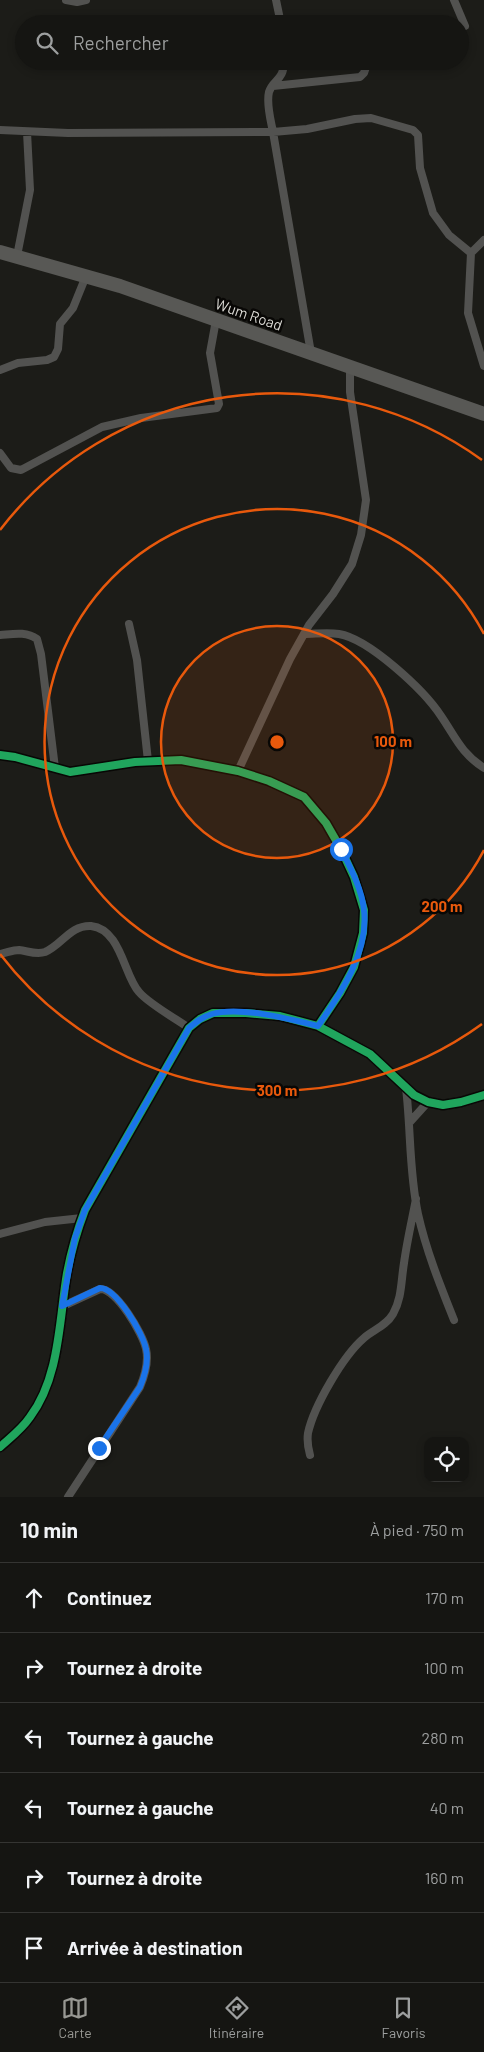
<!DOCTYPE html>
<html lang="fr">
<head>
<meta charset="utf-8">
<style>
  body { margin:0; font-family:Barlow,sans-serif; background:#222220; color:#f1f3f6 }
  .controls { position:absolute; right:15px; bottom:15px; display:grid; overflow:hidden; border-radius:10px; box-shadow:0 2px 8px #0003 }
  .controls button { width:45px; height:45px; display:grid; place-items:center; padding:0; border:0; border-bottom:1px solid #343432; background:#151512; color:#f1f3f6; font:25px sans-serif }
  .stop { position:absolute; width:15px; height:15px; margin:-11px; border:4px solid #1a73e8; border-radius:50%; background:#fff }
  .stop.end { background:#1a73e8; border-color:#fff; box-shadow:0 1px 5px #0008 }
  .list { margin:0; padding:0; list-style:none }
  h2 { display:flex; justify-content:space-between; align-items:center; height:65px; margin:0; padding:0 20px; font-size:21px }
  h2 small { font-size:16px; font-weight:400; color:#9d9f9f }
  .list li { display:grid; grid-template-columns:32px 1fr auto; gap:15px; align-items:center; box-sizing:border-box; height:70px; padding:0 20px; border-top:1px solid #343432 }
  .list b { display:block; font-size:19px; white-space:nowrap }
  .list em { font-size:16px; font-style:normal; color:#9d9f9f }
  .icon { flex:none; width:28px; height:28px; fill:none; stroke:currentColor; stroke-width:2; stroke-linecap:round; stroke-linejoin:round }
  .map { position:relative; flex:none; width:484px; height:1497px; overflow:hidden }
  .search { position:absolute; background:#151512; box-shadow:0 2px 8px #0003; left:15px; right:15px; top:15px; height:55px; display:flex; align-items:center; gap:12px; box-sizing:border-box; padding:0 18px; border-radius:28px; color:#9d9f9f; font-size:19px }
  .sheet { height:485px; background:#151512 }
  nav { display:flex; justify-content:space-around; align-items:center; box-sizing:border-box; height:70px; border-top:1px solid #343432; background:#151512; font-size:14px; color:#9d9f9f }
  nav a { display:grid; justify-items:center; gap:2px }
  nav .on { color:#989893 }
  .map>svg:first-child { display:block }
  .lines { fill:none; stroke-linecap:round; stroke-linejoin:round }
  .street { stroke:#525250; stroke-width:8 }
  .secondary { stroke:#5d5d5c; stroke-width:10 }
  .highway { stroke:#585855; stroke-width:14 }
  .cycleway-casing { stroke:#080705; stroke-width:11 }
  .cycleway { stroke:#20a55d; stroke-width:8 }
  .route { stroke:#1a73e8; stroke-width:6 }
  .ring { fill:none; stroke:#e8590c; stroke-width:2.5 }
  .labels { text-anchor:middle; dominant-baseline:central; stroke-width:5; stroke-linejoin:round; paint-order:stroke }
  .street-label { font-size:15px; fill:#dbdad5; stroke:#080705 }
  .centre { fill:#e8590c; stroke:#080705; stroke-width:2.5 }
  .ring-label { font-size:15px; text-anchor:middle; font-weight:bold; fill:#e8590c; stroke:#080705; stroke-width:5; stroke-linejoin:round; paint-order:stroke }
</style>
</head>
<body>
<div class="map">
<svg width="484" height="1497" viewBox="0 0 484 1497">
  <rect width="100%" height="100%" fill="#1c1c18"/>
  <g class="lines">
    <path class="street" d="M66 0 77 2 86 0
      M276 0 281 24
      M454 0 465 26
      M284 61C284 81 273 79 269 92 266 104 271 121 273 132L311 353
      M273 86 360 77 364 73 368 61
      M0 130 68 133 273 132 307 129 355 119 371 118 413 130 418 135 420 168 433 213 449 235 471 253
      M484 240 471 253 468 313 484 366
      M17 256 30 190 27 132
      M0 370 18 363 47 360 54 357 58 349 60 324 73 308 86 276
      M0 453 11 468 21 470 102 427 141 418 217 408 219 404 210 353 216 320
      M129 624 137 660 148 761
      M304 634C315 634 328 632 339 634 369 639 424 690 441 716 456 738 461 753 484 768
      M0 635C13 634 26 631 37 639L41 654 55 768
      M0 755 15 757 70 772 135 762 181 760 238 771 269 781 304 797 326 823 341 849 354 877 364 910 363 933 354 967 340 993 318 1026
      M238 771 290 659 309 625 333 594 352 564 361 535 366 500 350 392V366
      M0 954C6 953 13 950 19 950 28 951 36 955 45 952 62 945 70 925 91 926 121 929 124 976 139 992 149 1004 175 1018 189 1028
      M406 1088C411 1130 409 1172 418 1214 426 1250 440 1285 454 1320
      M409 1123 428 1102
      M0 1234 45 1222 82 1218
      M63 1306 100 1289C116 1288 143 1334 146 1349 149 1362 145 1375 140 1387L68 1497
      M310 1455C308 1448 307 1440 308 1433 314 1406 343 1356 364 1338 373 1330 386 1326 393 1314 402 1298 401 1281 404 1263 407 1241 412 1220 416 1199"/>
    <path class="secondary" d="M0 1447C10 1438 22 1429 30 1417 60 1377 59 1320 67 1273 71 1252 77 1231 85 1210L189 1028 200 1019 213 1013H246L280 1016 318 1026 370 1054 414 1095 428 1102 443 1105 461 1102 484 1095"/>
    <path class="highway" d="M0 252 120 286 484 414"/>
    <g class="cycleway-casing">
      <path id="cycleway" d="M0 755 15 757 70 772 135 762 181 760 238 771 269 781 304 797 326 823 341 849 354 877 364 910 363 933 354 967 340 993 318 1026
        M0 1447C10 1438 22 1429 30 1417 60 1377 59 1320 67 1273 71 1252 77 1231 85 1210L189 1028 200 1019 213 1013H246L280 1016 318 1026 370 1054 414 1095 428 1102 443 1105 461 1102 484 1095"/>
    </g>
    <use href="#cycleway" class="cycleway"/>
  </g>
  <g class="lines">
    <path class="route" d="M99 1448 140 1387C145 1375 149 1362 146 1349 143 1333 116 1288 100 1288L62 1306 75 1238 85 1210 189 1028C196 1022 202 1017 212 1014 240 1006 290 1019 318 1026 341 993 369 952 364 910 362 889 350 867 341 849"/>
  </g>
  <circle cx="277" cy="742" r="116" fill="#e8590c" fill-opacity=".12"/>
  <g class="ring">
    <circle cx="277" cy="742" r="116"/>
    <path d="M484 850A233 233 0 1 1 484 634"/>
    <path d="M482 1024A349 349 0 0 1 0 954M0 530A349 349 0 0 1 482 460"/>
  </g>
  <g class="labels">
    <g class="street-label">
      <text transform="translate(249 314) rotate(19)">Wum Road</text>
    </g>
  </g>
  <circle cx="277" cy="742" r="8" class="centre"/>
  <g class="ring-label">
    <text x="393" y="747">100 m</text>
    <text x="442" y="912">200 m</text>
    <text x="277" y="1096">300 m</text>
  </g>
</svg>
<div class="controls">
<button><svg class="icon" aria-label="locate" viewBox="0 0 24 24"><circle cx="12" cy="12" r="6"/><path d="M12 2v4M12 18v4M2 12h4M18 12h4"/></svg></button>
</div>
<div class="stop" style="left:341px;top:849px"></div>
<div class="stop end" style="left:99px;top:1448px"></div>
<div class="search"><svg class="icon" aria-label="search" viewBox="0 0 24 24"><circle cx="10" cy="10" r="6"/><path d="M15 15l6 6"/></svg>Rechercher</div>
</div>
<section class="sheet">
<h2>10 min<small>À pied · 750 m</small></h2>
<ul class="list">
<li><svg class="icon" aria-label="ahead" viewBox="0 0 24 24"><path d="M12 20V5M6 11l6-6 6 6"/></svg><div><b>Continuez</b></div><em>170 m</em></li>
<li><svg class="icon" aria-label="right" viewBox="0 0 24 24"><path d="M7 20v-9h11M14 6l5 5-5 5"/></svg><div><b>Tournez à droite</b></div><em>100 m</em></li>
<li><svg class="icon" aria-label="left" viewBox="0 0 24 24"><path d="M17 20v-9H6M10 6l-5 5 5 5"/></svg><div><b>Tournez à gauche</b></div><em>280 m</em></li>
<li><svg class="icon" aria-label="left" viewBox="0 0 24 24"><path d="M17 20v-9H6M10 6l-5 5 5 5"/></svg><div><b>Tournez à gauche</b></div><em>40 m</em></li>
<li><svg class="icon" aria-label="right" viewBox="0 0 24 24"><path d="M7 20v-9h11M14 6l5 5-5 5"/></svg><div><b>Tournez à droite</b></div><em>160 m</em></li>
<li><svg class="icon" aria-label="arrive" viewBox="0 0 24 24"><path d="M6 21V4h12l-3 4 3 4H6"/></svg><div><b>Arrivée à destination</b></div></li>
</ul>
</section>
<nav>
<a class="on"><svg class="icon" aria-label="map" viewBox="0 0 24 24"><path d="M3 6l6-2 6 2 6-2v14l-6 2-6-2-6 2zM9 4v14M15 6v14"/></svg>Carte</a>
<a><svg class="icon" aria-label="directions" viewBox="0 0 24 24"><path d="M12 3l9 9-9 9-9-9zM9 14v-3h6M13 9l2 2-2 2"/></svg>Itinéraire</a>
<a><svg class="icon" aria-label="saved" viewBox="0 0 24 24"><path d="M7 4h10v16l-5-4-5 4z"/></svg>Favoris</a>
</nav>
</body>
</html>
